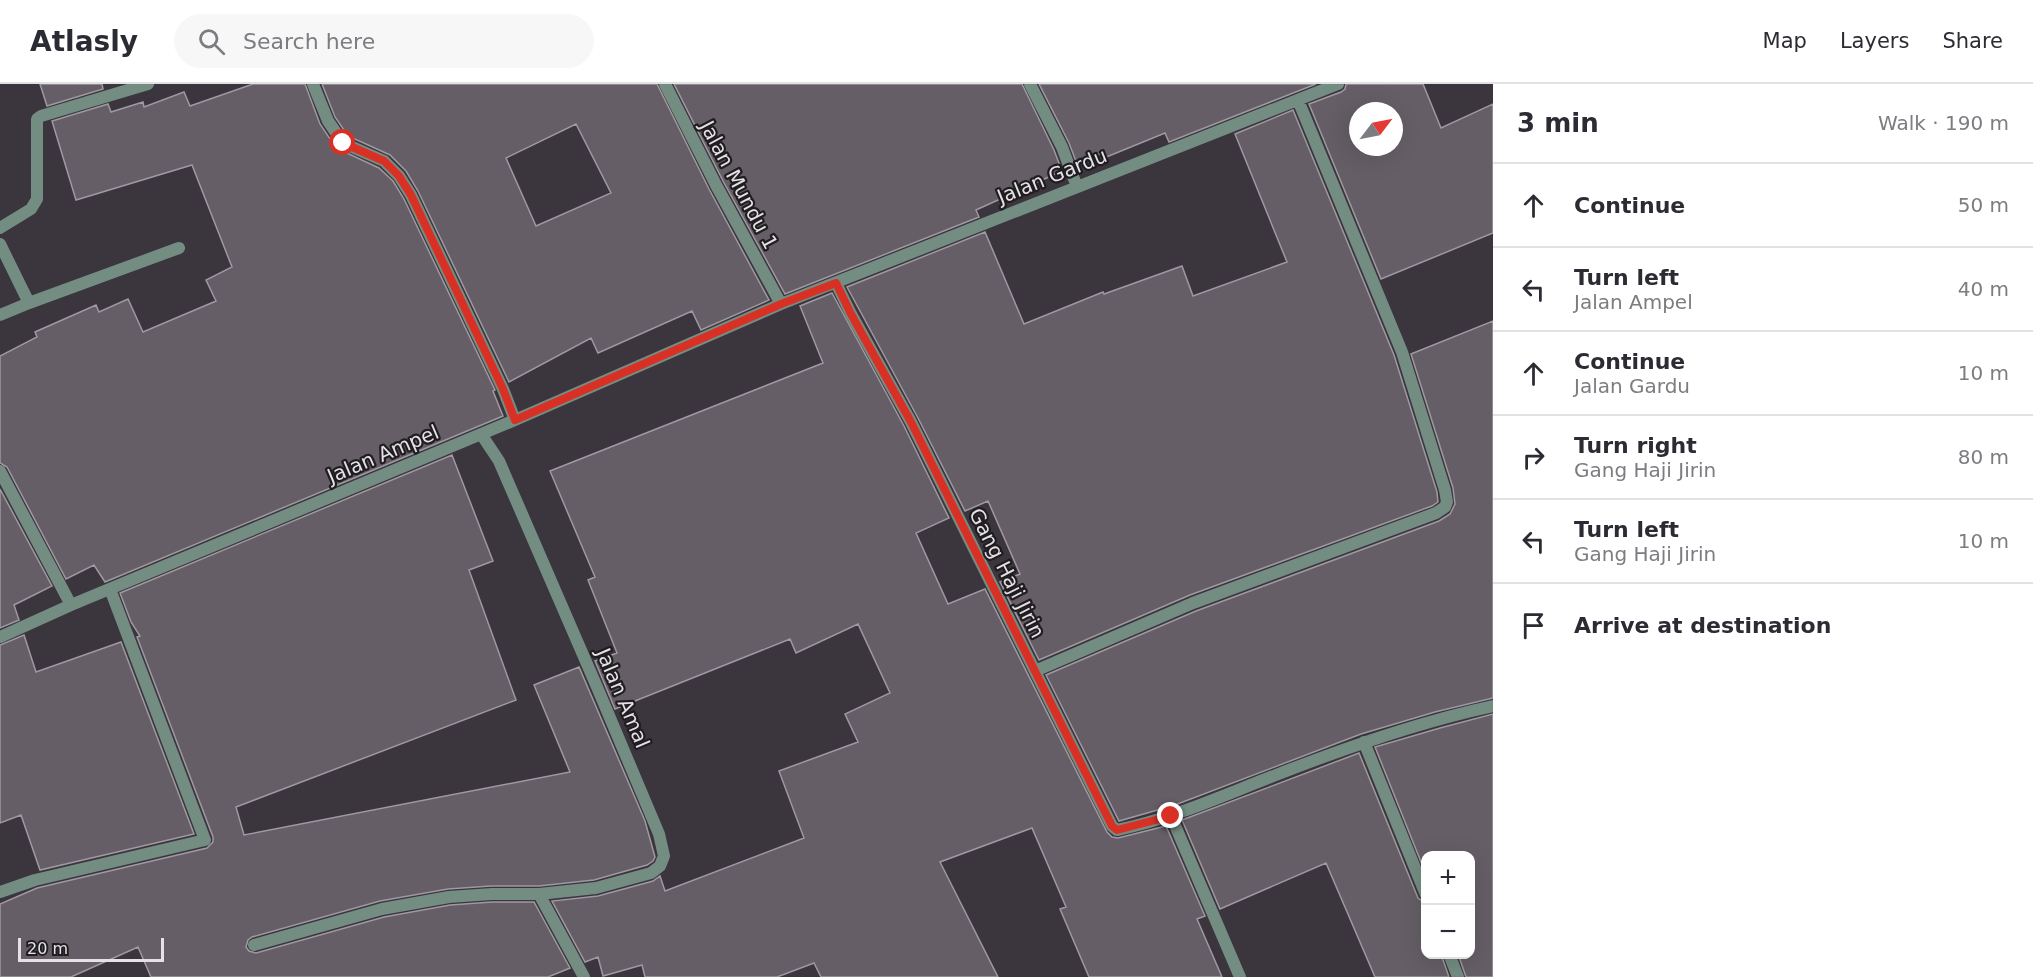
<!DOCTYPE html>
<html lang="en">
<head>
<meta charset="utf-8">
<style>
  body { margin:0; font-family:"DejaVu Sans",sans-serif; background:#f7f7f7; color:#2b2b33 }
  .controls { position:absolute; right:18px; bottom:18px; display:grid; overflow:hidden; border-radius:12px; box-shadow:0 6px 24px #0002 }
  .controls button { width:54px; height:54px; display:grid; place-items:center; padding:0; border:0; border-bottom:2px solid #e1e1e2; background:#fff; color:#2b2b33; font:30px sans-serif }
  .compass { position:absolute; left:1349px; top:18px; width:54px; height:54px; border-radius:50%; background:#fff; box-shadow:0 6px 24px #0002; rotate:58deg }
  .scale { position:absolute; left:18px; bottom:15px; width:146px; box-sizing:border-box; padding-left:6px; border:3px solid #e5e1e6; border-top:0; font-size:16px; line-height:21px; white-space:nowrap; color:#e5e1e6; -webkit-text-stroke:4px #201d21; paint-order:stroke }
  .stop { position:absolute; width:18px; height:18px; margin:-14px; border:4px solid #d93025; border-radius:50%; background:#fff }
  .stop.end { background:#d93025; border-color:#fff; box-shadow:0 2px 6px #0008 }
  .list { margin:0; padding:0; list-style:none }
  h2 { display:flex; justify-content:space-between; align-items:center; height:78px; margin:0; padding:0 24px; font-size:26px }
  h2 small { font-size:20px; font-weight:400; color:#7c7c81 }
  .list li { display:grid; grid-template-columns:39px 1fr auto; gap:18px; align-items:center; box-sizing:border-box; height:84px; padding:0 24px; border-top:2px solid #e1e1e2 }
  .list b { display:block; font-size:22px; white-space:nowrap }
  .list p { margin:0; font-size:20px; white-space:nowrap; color:#7c7c81 }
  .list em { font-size:20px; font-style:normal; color:#7c7c81 }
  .icon { flex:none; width:33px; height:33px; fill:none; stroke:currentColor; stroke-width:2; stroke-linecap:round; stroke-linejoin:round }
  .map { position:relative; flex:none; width:1493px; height:893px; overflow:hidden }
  header { display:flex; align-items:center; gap:36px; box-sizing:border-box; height:84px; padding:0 30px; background:#fff; border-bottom:2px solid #e1e1e2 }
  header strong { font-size:28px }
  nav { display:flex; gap:33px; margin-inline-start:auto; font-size:21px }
  .search { width:420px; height:54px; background:#f7f7f7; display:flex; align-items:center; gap:15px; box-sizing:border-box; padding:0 21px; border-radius:33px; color:#7c7c81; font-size:22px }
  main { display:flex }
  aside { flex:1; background:#fff }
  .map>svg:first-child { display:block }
  .building { fill:#655e66; stroke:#a098a2; stroke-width:1.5; fill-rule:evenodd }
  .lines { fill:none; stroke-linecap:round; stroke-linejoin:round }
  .street { stroke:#748d82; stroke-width:12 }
  .route { stroke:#d93025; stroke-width:8 }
  .labels { text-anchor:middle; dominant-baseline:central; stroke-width:4.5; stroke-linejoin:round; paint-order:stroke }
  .street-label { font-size:20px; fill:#e5e1e6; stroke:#201d21 }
</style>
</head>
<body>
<header>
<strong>Atlasly</strong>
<div class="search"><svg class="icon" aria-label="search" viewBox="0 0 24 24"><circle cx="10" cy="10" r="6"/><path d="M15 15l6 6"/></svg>Search here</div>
<nav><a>Map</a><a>Layers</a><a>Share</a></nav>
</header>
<main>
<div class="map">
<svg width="1493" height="893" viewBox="0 0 1493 893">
  <rect width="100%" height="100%" fill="#3b353d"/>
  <path class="building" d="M40 0H102L103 5 47 22Z
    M253 0H305L320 40 336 64 379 84 393 97 404 115 495 306 493 307 503 332 105 498 94 481 66 495 7 383 0 379V272L37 253 35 248 96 221 99 228 128 215 143 248 216 217 206 196 232 183 192 81 76 116 52 37 108 20 111 28 143 18 144 23 184 8 190 22Z
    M322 0H657L709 105 769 216 701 246 692 227 598 269 591 254 509 298 418 107 406 87 390 71 348 52 335 33ZM576 40 611 109 536 142 506 74Z
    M674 0H1022L1054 66 1062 87 976 126 979 133 785 210 723 97Z
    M1039 0H1316L1169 58 1165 49 1104 74 1102 69 1077 80 1069 59Z
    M1346 0H1423L1441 44 1493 20V149L1381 195 1309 20 1341 8 1345 5ZM1358 27H1394V63H1358Z
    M1293 26 1394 271 1437 408 1438 418 1432 422 1190 511 1039 576 1000 498 1020 490 988 417 965 427 918 334 847 203 985 148 1024 240 1103 208 1104 210 1182 182 1193 212 1287 178 1235 50Z
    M832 209 904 342 949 434 916 449 948 520 985 505 1107 748 1112 753 1118 754 1166 742 1205 832 1197 835 1222 893H1089L1060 825 1066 823 1032 744 940 778 998 893H821L814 879 777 893H645L642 881 603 892 598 873 585 878 552 817 598 812 653 797 660 792 665 807 804 754 779 687 858 658 845 630 890 609 858 540 796 569 790 555 615 625 595 577 617 569 588 496 595 493 550 387 823 279 800 222Z
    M1493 237V614L1435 628 1361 650 1175 721 1119 737 1046 591 1196 527 1439 437 1450 430 1455 420 1453 404 1411 270Z
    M452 371 493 477 469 486 516 616 236 723 244 751 570 688 534 601 579 583 645 737 655 773 653 777 647 781 594 796 539 802H491L448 805 380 817 252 853 248 856 246 863 249 867 256 869 384 833 450 821 492 818H534L570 884 548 893H151L138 863 71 893H0V820L37 804 207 764 213 758V753L137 553 140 552 131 538 120 509Z
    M0 405 52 502 14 521 19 536 0 544Z
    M24 551 36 588 121 558 194 750 40 786 21 731 0 739V561Z
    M1493 630V893H1466L1458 870H1470V771H1425V788L1375 663 1440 644Z
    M1359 669 1418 814 1425 819V870H1441L1449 893H1375L1326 779 1220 825 1182 736Z"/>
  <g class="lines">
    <path class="street" d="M313 0 328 37 343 59 384 77 399 92 411 111 503 305 515 336
      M665 0 716 101 781 220
      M1030 0 1062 63 1077 103
      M0 144 31 125 37 115V35L41 32 148 0
      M0 160 29 219 0 231
      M836 199 851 230 911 338 1112 742 1117 746C1172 735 1224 711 1276 691 1347 663 1418 638 1493 622
      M29 219 179 164
      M0 387 71 521
      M0 553 71 521 515 336 781 220 1338 0
      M1035 587 1193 519 1436 429 1445 423 1447 418 1445 406 1402 268 1298 16
      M1364 658 1426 811
      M1171 732 1240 893
      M0 808 35 796 205 756 110 505
      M539 810 584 893
      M254 861 382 825 449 813 492 810H539L596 804 651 789 660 782 664 772 659 750 597 603 499 377 481 350
      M1449 870 1458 893"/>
  </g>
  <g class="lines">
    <path class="route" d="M343 59 384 77 399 92 411 111 503 305 515 336 781 220 836 199 851 230 911 338 1112 742 1117 746 1171 732"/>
  </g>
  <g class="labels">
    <g class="street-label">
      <text transform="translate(1052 92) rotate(-22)">Jalan Gardu</text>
      <text transform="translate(739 101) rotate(62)">Jalan Mundu 1</text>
      <text transform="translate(383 370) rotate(-23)">Jalan Ampel</text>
      <text transform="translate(1007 489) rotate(63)">Gang Haji Jirin</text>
      <text transform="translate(623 614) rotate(67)">Jalan Amal</text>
    </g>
  </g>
</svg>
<div class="controls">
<button>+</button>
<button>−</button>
</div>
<svg class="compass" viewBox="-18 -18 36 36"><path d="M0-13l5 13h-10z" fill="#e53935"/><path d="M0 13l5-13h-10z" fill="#7c7c81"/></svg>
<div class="scale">20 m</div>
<div class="stop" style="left:343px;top:59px"></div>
<div class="stop end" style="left:1171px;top:732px"></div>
</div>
<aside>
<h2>3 min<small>Walk · 190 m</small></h2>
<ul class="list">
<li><svg class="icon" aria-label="ahead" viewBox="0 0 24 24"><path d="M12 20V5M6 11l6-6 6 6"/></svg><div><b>Continue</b></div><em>50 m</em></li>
<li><svg class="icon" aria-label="left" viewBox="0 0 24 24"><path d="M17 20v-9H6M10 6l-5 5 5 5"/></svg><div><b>Turn left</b><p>Jalan Ampel</p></div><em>40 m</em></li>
<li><svg class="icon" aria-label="ahead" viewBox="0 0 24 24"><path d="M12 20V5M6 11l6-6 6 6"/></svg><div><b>Continue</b><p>Jalan Gardu</p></div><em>10 m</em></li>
<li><svg class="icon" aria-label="right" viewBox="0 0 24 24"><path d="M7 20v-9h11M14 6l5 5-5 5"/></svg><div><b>Turn right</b><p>Gang Haji Jirin</p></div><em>80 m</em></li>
<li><svg class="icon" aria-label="left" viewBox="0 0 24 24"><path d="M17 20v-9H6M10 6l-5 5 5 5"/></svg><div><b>Turn left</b><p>Gang Haji Jirin</p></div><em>10 m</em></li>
<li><svg class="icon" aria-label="arrive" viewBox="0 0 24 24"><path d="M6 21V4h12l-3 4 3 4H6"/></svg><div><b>Arrive at destination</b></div></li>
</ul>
</aside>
</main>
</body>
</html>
